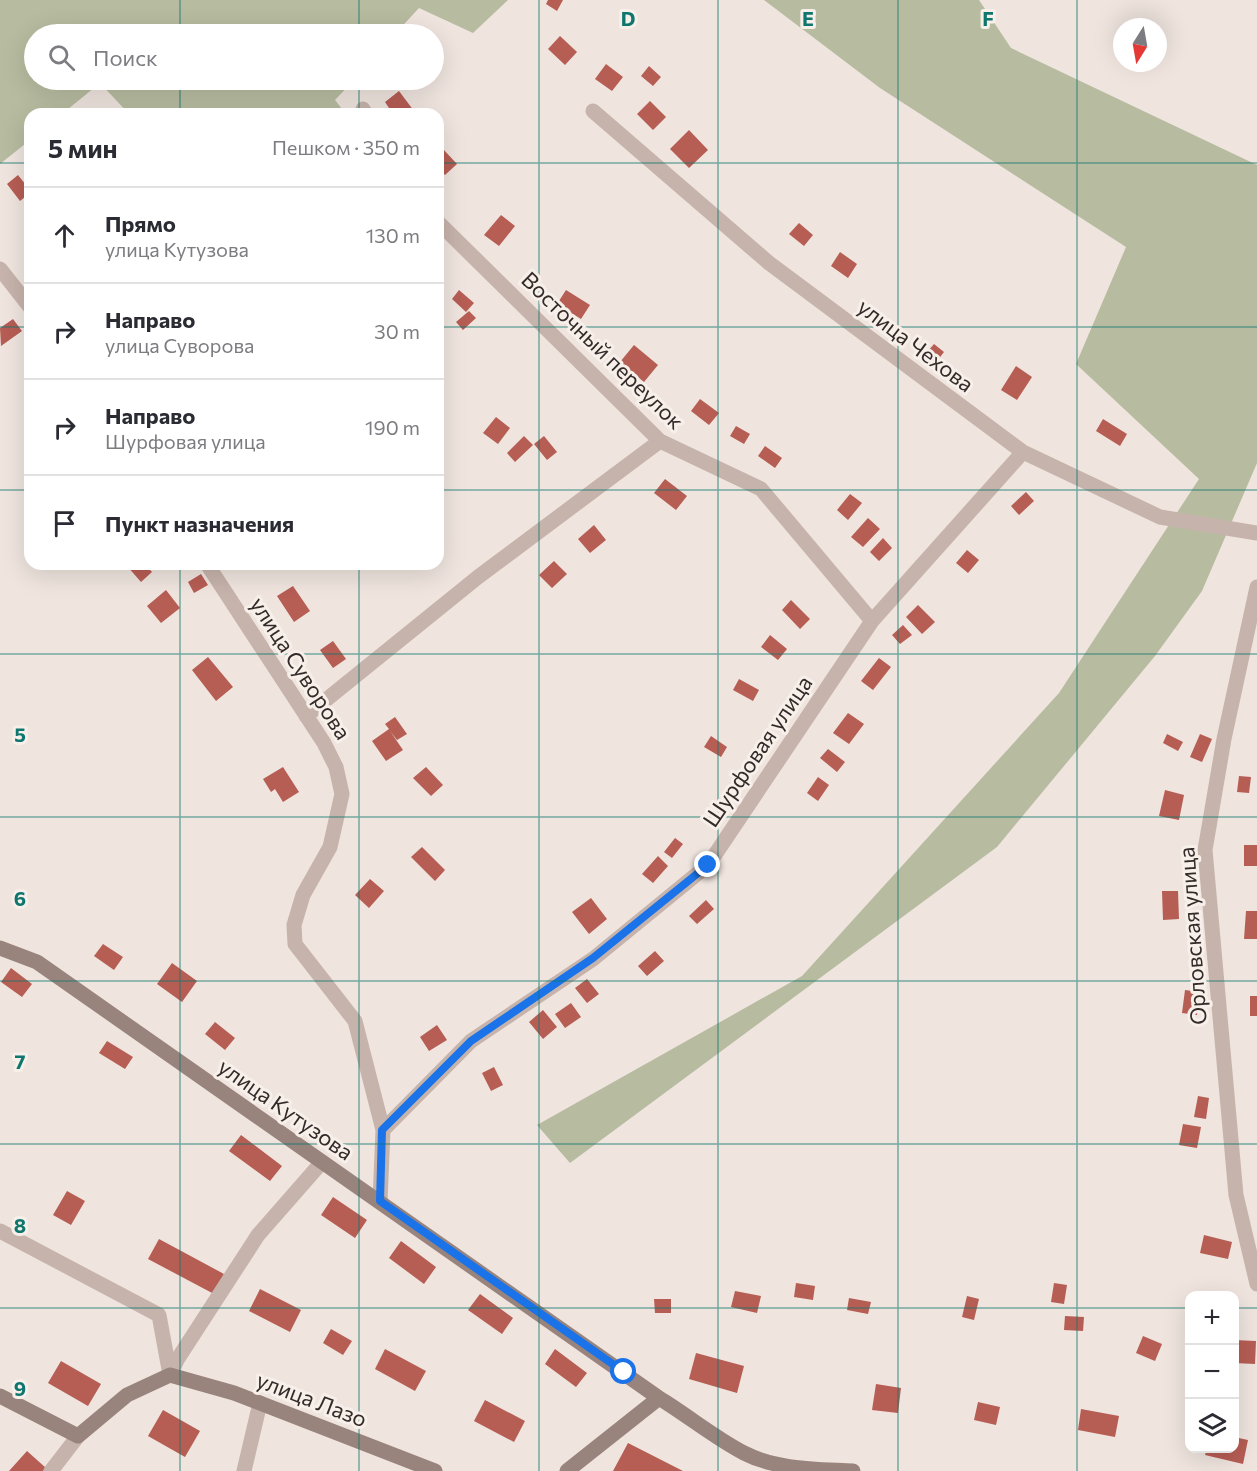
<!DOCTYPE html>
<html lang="ru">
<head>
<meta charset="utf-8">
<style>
  body { margin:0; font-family:Commissioner,sans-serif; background:#f7f7f7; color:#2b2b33 }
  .controls { position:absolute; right:18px; bottom:18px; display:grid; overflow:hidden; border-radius:12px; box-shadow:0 6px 24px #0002 }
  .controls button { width:54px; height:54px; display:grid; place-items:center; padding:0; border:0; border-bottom:2px solid #e1e1e2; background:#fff; color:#2b2b33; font:30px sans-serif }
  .compass { position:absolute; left:1113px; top:18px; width:54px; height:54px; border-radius:50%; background:#fff; box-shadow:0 6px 24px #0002; rotate:191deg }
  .stop { position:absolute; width:18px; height:18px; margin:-14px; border:4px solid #1a73e8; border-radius:50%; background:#fff }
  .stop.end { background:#1a73e8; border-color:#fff; box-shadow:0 2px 6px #0008 }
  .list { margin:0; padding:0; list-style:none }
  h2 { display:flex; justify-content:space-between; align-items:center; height:78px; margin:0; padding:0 24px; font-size:26px }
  h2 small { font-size:20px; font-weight:400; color:#7c7c81 }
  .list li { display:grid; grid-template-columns:39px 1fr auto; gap:18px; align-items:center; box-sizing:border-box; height:96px; padding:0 24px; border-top:2px solid #e1e1e2 }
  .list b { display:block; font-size:22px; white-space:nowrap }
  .list p { margin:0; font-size:20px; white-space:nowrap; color:#7c7c81 }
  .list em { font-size:20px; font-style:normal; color:#7c7c81 }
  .icon { flex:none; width:33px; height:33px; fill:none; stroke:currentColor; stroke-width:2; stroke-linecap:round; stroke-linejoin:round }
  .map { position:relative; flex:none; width:1257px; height:1471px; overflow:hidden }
  .search { position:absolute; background:#fff; box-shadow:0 6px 24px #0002; left:24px; top:24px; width:420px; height:66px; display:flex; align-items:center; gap:15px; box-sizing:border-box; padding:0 21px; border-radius:33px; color:#7c7c81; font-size:22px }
  .panel { position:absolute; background:#fff; box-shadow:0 6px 24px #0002; left:24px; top:108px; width:420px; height:462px; border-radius:18px }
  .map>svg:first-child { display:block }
  .green { fill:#b7bca0 }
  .building { fill:#b65d54 }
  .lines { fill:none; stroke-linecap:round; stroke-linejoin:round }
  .street { stroke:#c6b3ab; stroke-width:15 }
  .secondary { stroke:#99837d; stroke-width:15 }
  .route { stroke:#1a73e8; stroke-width:8 }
  .grid { fill:none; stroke:#0f766e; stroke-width:1.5; stroke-opacity:0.55 }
  .labels { text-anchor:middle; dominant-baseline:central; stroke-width:6; stroke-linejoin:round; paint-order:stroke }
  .street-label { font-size:22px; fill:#342b29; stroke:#f7efea }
  .grid-label { font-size:20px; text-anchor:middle; font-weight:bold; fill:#0f766e; stroke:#f7efea; stroke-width:6; stroke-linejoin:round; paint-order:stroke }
</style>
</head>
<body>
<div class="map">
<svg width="1257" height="1471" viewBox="0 0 1257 1471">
  <rect width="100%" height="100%" fill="#efe4de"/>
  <path class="green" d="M0 0H508L473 33 419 8 395 34H34V80H354L335 100 346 114H129L100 83 62 114H30V140L0 164Z
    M764 0H979L1011 48 1257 165V463L1202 591 1155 656 997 847 570 1163 537 1125 802 976 1059 693 1199 479 1076 364 1126 247 880 88Z"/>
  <path class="building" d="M548 0H563L557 11 546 4Z
    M560 36 577 52 565 65 548 49Z
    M606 64 623 77 612 91 595 79Z
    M649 66 661 77 653 86 641 76Z
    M399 91 414 111 409 114H393L385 102Z
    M650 101 666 117 653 130 637 114Z
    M689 130 708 150 689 168 670 149Z
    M443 149 457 164 445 175 438 168V154Z
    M18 175 30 190V193L20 201 7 184Z
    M501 215 515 226 499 246 484 235Z
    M799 223 813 235 804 246 789 234Z
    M840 252 857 264 848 278 831 266Z
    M459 290 474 303 466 312 452 299Z
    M566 290 590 305 581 319 557 304Z
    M469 311 476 318 463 330 456 322Z
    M13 319 22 331 1 346 0 328Z
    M934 344 944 352 934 365 923 357Z
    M634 345 658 365 644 382 620 362Z
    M1016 366 1032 377 1017 400 1001 390Z
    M700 399 719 413 709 425 691 411Z
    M496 417 510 428 498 444 483 433Z
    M1103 419 1127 434 1120 446 1096 431Z
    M736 426 750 434 744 444 730 436Z
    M524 436 533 445 515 462 507 453Z
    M544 436 557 452 547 460 534 444Z
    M765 446 782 458 775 468 758 456Z
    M665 479 687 496 676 510 654 493Z
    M1026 492 1034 501 1019 515 1011 506Z
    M850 494 862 503 848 520 837 510Z
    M868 518 880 529 863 547 851 537Z
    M594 525 606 540 590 553 578 539Z
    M883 538 892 548 879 561 870 552Z
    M967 550 979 560 968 573 956 563Z
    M554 561 567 574 552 588 539 575Z
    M128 564H145L152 572 141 582 127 566Z
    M201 574 208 585 194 593 188 582Z
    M293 586 310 611 294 622 277 596Z
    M166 590 180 608 161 623 147 606Z
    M791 600 810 619 800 629 782 610Z
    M918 605 935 622 922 634 906 617Z
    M903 625 912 635 900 644 892 635Z
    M770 635 787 649 778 660 761 647Z
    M333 641 346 659 333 668 320 650Z
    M208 657 233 687 216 701 192 670Z
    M879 658 891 667 873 690 861 681Z
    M739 679 759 690 753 701 733 690Z
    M848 713 864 724 849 744 833 733Z
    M395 717 407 734 397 740 390 731 403 750 386 761 372 741 389 729 385 724Z
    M1167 734 1183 742 1178 751 1163 743Z
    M1200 734 1212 739 1202 762 1190 757Z
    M711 736 727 747 721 757 704 747Z
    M828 749 845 762 837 772 820 758Z
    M283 767 299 792 283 802 275 789 271 792 263 779Z
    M426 767 443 785 431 796 413 778Z
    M1239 776 1251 777 1249 793 1237 792Z
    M818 777 829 785 818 801 807 793Z
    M1165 790 1184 795 1179 820 1159 816Z
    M675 838 683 844 672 858 664 852Z
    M1244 845H1257V866H1244Z
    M422 847 445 870 435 881 411 857Z
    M658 856 668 866 653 883 642 874Z
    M370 879 384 891 369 908 355 895Z
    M1162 891H1178L1179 919 1163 920Z
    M591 898 607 919 589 934 572 912Z
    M706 900 714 909 697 924 689 916Z
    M1246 911H1257V939H1244Z
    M103 944 123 957 114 970 94 956Z
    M655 951 664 961 647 976 638 966Z
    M172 963 197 981 182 1002 157 984Z
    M11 968 32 984 22 997 1 982Z
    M587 979 599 994 587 1003 575 988Z
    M1185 990 1200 992 1197 1015 1182 1013Z
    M1250 996H1257V1016H1250Z
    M571 1003 581 1017 565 1028 555 1014Z
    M543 1010 557 1027 543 1039 529 1022Z
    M215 1022 235 1038 225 1050 205 1034Z
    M437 1025 447 1040 429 1051 420 1037Z
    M107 1041 133 1057 125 1069 99 1053Z
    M494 1067 503 1085 491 1091 482 1073Z
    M1198 1096 1209 1098 1206 1119 1194 1117Z
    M1183 1124 1201 1127 1197 1148 1179 1145Z
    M241 1135 282 1166 270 1181 229 1151Z
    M67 1191 85 1201 71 1225 53 1215Z
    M333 1197 367 1220 355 1238 321 1215Z
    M1204 1235 1232 1242 1228 1259 1200 1253Z
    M159 1239 224 1274 214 1294 148 1259Z
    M401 1241 436 1267 424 1284 389 1258Z
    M796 1283 815 1286 813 1300 794 1297Z
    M1054 1283 1067 1285 1064 1304 1051 1302Z
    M260 1289 301 1310 290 1332 249 1311Z
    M735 1291 761 1296 757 1313 731 1307Z
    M480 1294 513 1318 502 1334 468 1310Z
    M967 1296 979 1299 974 1320 962 1317Z
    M849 1298 871 1302 868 1314 847 1310Z
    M654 1299H671V1313H655Z
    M1065 1316 1084 1317 1083 1331 1064 1330Z
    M331 1329 352 1341 343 1355 323 1343Z
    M1143 1336 1162 1344 1155 1361 1136 1353Z
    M1234 1340 1256 1341 1255 1364 1234 1363Z
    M385 1349 426 1371 415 1391 375 1369Z
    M555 1349 587 1373 576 1387 545 1364Z
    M696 1353 744 1366 737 1393 689 1379Z
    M61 1361 101 1384 88 1406 48 1383Z
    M876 1384 901 1388 898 1413 872 1410Z
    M485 1400 525 1421 514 1442 474 1421Z
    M978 1402 1000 1407 996 1425 974 1420Z
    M1081 1409 1119 1416 1115 1437 1078 1430Z
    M163 1410 200 1431 185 1457 148 1436Z
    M1234 1437 1248 1440 1243 1464 1205 1455 1207 1448H1234Z
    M628 1443 683 1471H613Z
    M27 1451 46 1468 43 1471H9Z"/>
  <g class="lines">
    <path class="street" d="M363 109 366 114
      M593 111 769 263 1023 452 1160 517 1257 533
      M438 222 660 441 761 489 872 621
      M0 269 30 307
      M207 564 324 743 336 767 342 794 330 847 303 895 294 925 295 944 355 1021 383 1130 380 1201
      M1257 587 1224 739 1205 850 1236 1195 1257 1284
      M306 716 478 577 660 441
      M383 1130 471 1041 593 959 708 865 872 621 1023 452
      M0 1231 159 1315 170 1375
      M170 1375 177 1360 258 1235 322 1162
      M51 1471 78 1436
      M244 1471 260 1403"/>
    <path class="secondary" d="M0 948 37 962 659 1398C687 1415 715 1438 744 1453 777 1470 817 1469 853 1471
      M0 1396 78 1436 127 1395 170 1375 234 1393 435 1471
      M567 1471 659 1398"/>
  </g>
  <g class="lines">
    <path class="route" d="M624 1372 380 1201 382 1130 471 1041 593 958 708 865"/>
  </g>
  <path class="grid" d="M180 0V34M359 0V34M539 0V1471M718 0V1471M898 0V1471M1077 0V1471M180 80V114M359 80V114M0 163H30M438 163H1257M0 327H30M438 327H1257M0 490H30M438 490H1257M180 564V1471M359 564V1471M0 654H1257M0 817H1257M0 981H1257M0 1144H1257M0 1308H1190M1234 1308H1257"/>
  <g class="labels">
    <g class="street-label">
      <text transform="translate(916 345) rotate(37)">улица Чехова</text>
      <text transform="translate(603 350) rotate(44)">Восточный переулок</text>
      <text transform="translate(301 668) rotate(57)">улица Суворова</text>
      <text transform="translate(757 751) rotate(-56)">Шурфовая улица</text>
      <text transform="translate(1192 936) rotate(-94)">Орловская улица</text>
      <text transform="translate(286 1109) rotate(35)">улица Кутузова</text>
      <text transform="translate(312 1399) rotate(21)">улица Лазо</text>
    </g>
  </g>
  <g class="grid-label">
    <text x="628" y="26">D</text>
    <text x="808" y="26">E</text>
    <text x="988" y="26">F</text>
    <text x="20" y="742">5</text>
    <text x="20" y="906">6</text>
    <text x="20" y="1069">7</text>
    <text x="20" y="1233">8</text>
    <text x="20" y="1396">9</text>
  </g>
</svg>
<div class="controls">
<button>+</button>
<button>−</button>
<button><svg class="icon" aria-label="layers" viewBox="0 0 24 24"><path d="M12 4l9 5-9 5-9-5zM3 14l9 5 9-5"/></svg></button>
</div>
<svg class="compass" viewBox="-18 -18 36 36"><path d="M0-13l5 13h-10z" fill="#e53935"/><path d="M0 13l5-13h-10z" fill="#7c7c81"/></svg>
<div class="stop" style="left:624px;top:1372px"></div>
<div class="stop end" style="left:708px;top:865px"></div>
<div class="search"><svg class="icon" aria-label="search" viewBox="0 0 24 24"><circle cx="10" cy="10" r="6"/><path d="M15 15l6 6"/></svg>Поиск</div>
<section class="panel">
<h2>5 мин<small>Пешком · 350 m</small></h2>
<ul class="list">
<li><svg class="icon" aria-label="ahead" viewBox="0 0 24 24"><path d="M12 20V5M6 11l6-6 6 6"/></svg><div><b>Прямо</b><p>улица Кутузова</p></div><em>130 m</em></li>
<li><svg class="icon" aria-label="right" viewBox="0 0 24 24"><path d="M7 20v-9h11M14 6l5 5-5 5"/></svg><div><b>Направо</b><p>улица Суворова</p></div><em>30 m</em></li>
<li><svg class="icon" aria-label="right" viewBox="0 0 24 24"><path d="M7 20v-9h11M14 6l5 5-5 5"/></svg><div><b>Направо</b><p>Шурфовая улица</p></div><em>190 m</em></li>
<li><svg class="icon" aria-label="arrive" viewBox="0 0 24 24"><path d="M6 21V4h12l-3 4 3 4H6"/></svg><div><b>Пункт назначения</b></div></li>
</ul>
</section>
</div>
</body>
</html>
